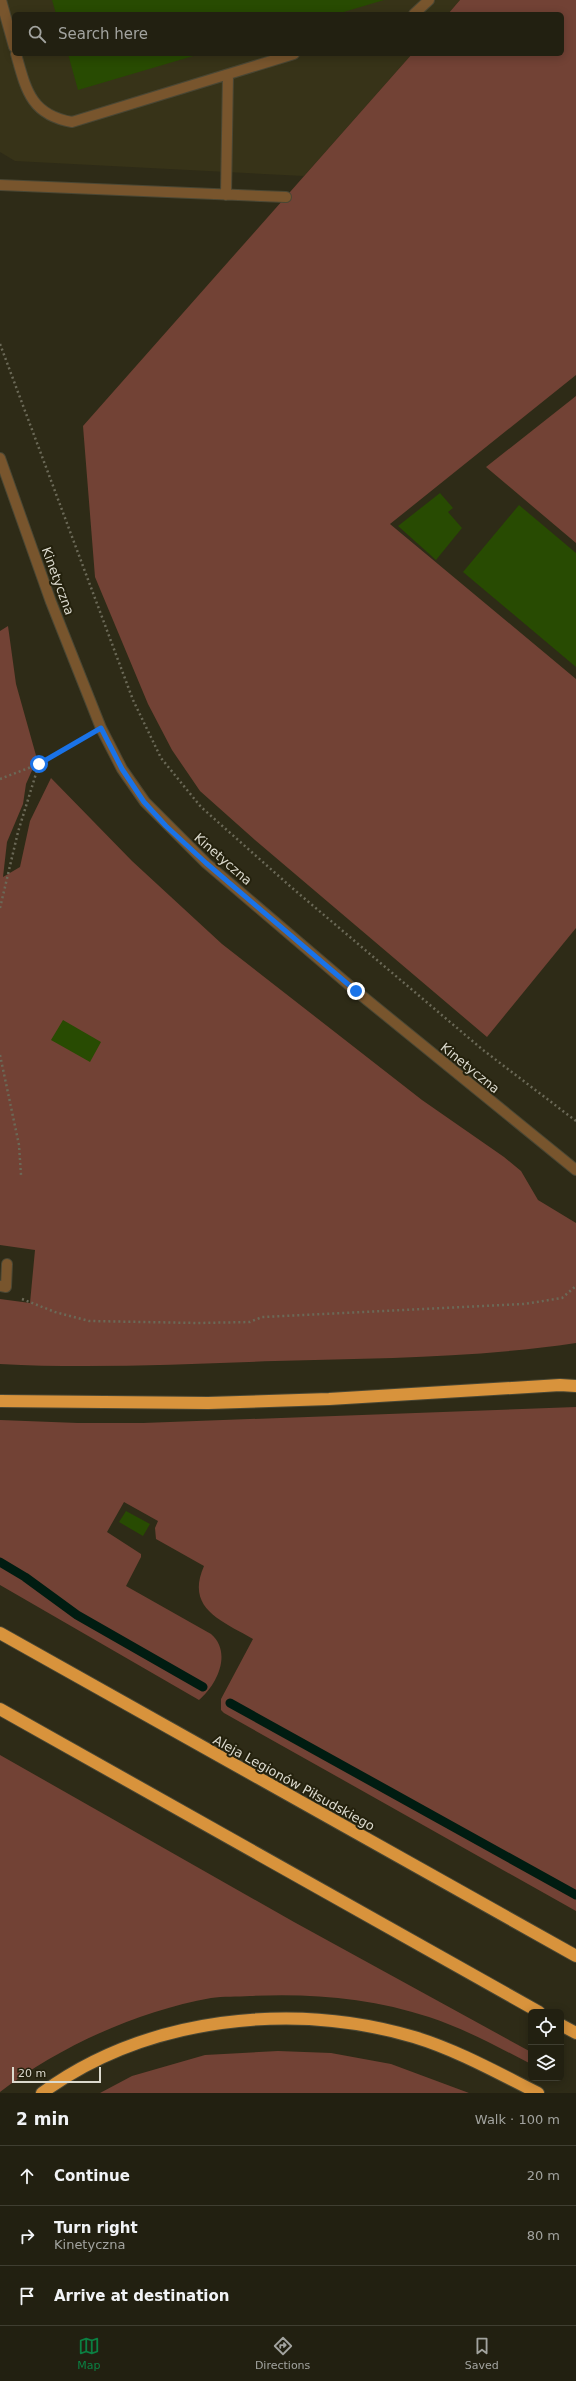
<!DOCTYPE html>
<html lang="en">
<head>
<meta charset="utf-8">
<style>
  body { margin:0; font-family:"DejaVu Sans",sans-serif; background:#2e2d1f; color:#f1f3f6 }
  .controls { position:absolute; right:12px; bottom:12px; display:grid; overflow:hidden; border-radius:6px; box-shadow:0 2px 10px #0003 }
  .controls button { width:36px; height:36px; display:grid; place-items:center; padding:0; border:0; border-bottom:1px solid #3f3e31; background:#222011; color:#f1f3f6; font:20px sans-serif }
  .scale { position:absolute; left:12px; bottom:10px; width:89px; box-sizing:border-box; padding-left:4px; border:2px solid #dcdace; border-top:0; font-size:11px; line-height:14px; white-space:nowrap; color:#dcdace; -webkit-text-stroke:3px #24210d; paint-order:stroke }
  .stop { position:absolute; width:12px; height:12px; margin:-9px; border:3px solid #1a73e8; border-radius:50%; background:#fff }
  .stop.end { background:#1a73e8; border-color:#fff; box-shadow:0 1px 4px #0008 }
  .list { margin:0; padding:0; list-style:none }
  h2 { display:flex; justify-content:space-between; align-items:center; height:52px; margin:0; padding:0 16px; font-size:17px }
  h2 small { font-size:13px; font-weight:400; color:#a2a39f }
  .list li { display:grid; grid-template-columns:26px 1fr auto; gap:12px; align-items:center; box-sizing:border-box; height:60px; padding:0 16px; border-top:1px solid #3f3e31 }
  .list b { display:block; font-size:15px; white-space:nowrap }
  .list p { margin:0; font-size:13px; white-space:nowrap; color:#a2a39f }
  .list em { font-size:13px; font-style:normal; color:#a2a39f }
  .icon { flex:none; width:22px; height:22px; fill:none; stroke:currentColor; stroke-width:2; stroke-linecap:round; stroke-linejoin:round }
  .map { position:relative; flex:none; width:576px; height:2093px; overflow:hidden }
  .search { position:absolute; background:#222011; box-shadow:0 2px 10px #0003; left:12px; right:12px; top:12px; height:44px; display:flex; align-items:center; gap:10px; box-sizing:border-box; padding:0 14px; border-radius:6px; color:#a2a39f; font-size:15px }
  .sheet { height:232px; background:#222011 }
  nav { display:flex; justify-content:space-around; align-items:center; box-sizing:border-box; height:56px; border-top:1px solid #3f3e31; background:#222011; font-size:11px; color:#a2a39f }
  nav a { display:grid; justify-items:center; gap:2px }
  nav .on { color:#0b8043 }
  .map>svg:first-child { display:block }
  .built { fill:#373318 }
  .green { fill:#724235 }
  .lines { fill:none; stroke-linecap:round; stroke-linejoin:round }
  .stream { stroke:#001c11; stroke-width:9 }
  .building { fill:#284b02 }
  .lane-casing { stroke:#4a4734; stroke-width:12 }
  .street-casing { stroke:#4a4734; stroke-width:12 }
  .highway-casing { stroke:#4a4734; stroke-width:14 }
  .path { stroke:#6b6957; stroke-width:2.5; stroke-dasharray:2 3; stroke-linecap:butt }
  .lane { stroke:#78552d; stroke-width:10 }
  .street { stroke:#78552d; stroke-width:10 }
  .highway { stroke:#d8933c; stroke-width:12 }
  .route { stroke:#1a73e8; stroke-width:5 }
  .labels { text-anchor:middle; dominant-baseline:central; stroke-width:4; stroke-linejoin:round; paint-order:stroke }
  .street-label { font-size:13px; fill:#dcdace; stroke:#24210d }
</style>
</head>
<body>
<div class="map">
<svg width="576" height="2093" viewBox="0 0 576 2093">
  <rect width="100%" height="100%" fill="#2e2b17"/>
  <path class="built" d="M0 0H460L448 14H14V54H412L304 176 15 161 0 152Z"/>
  <path class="green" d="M460 0H576V375L390 524 576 679V928L487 1037 255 840 200 791 172 750 148 704 95 577 83 426 412 54H562V14H448Z
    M576 396V543L486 467Z
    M8 626 16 684 37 759 26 784 23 804 7 842 3 877 20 867 30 821 51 778 132 861 222 944 422 1100 504 1157 521 1171 538 1200 576 1223V1343C475 1358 377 1358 275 1361 183 1364 92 1369 0 1364V1299L30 1303 35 1250 0 1245V631Z
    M576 1407V1911L224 1713 221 1710V1699L253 1639C222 1621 185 1609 204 1566L156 1539 155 1528 158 1521 124 1502 107 1532 141 1554V1557L126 1586 211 1634C232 1652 218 1684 199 1700L0 1585V1420L78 1423H143Z
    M0 1755 294 1922 531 2052V2064C498 2047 465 2029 429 2017 372 1998 310 1993 250 1996 237 1997 223 1996 211 1998 138 2011 58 2047 0 2092Z
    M278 2051 331 2053 391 2064 469 2093H100L132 2076 205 2055Z"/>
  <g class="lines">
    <path class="stream" d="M0 1562 25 1577 77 1615 203 1687
      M230 1703 576 1895"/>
  </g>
  <path class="building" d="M52 0H384L337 14H56Z
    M68 54H200L78 90Z
    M440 493 453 508 448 512 462 528 436 560 398 526Z
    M519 505 576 553V667L463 572Z
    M63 1020 101 1042 90 1062 51 1040Z
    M126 1511 150 1524 143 1536 119 1522Z"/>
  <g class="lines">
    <g class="lane-casing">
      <path id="lane" d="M1 0 14 47
        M414 14 429 0
        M16 54C26 90 31 115 72 122L294 54
        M0 185 286 197
        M226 195 228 75
        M0 1286 6 1287 7 1264"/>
    </g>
    <g class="street-casing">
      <path id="street" d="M0 458 51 602 101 728 122 769 145 802 206 863 356 991 576 1170"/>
    </g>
    <g class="highway-casing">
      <path id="highway" d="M0 1401 208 1403 329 1399 560 1385 576 1386
        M0 1633 576 1956
        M0 1709 539 2012
        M561 2025 576 2033
        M42 2093C146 2017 292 2001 414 2037 457 2050 498 2073 538 2093"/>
    </g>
    <path class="path" d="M0 344 133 700 161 758 201 807 291 887 483 1050 576 1121
      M0 779 39 764 83 739
      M0 908 18 832 39 764
      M0 1055 19 1145 21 1175
      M22 1299 55 1312 89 1321 198 1323 250 1322 262 1317 524 1304 562 1298 576 1286"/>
    <use href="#lane" class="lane"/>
    <use href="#street" class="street"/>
    <use href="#highway" class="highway"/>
  </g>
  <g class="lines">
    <path class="route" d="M39 764 101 728 122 769 144 802 166 826 206 863 356 991"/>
  </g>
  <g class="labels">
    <g class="street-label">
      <text transform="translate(58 581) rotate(70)">Kinetyczna</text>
      <text transform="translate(223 859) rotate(41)">Kinetyczna</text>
      <text transform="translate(470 1068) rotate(39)">Kinetyczna</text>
      <text transform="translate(294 1783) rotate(29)">Aleja Legionów Piłsudskiego</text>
    </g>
  </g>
</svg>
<div class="controls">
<button><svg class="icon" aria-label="locate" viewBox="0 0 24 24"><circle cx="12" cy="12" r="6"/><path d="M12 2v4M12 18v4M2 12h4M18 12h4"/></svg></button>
<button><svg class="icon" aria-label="layers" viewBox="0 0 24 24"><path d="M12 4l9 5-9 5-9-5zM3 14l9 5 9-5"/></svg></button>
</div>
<div class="scale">20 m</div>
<div class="stop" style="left:39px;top:764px"></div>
<div class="stop end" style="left:356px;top:991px"></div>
<div class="search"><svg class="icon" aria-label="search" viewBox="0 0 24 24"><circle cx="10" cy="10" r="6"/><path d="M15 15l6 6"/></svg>Search here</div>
</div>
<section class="sheet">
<h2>2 min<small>Walk · 100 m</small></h2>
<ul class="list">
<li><svg class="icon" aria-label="ahead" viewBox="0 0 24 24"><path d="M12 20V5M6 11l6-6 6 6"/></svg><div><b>Continue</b></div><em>20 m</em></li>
<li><svg class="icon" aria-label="right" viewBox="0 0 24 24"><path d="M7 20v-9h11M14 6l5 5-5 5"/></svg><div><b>Turn right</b><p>Kinetyczna</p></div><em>80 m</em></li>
<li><svg class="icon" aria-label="arrive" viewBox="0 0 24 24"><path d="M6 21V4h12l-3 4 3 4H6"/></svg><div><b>Arrive at destination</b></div></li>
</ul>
</section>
<nav>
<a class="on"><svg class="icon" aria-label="map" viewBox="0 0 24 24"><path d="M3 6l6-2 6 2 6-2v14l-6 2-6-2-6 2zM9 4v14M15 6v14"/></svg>Map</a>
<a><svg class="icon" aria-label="directions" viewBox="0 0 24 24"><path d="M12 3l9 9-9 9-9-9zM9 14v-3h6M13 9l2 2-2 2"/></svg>Directions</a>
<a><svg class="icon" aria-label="saved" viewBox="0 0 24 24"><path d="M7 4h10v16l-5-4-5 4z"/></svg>Saved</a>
</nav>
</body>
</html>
